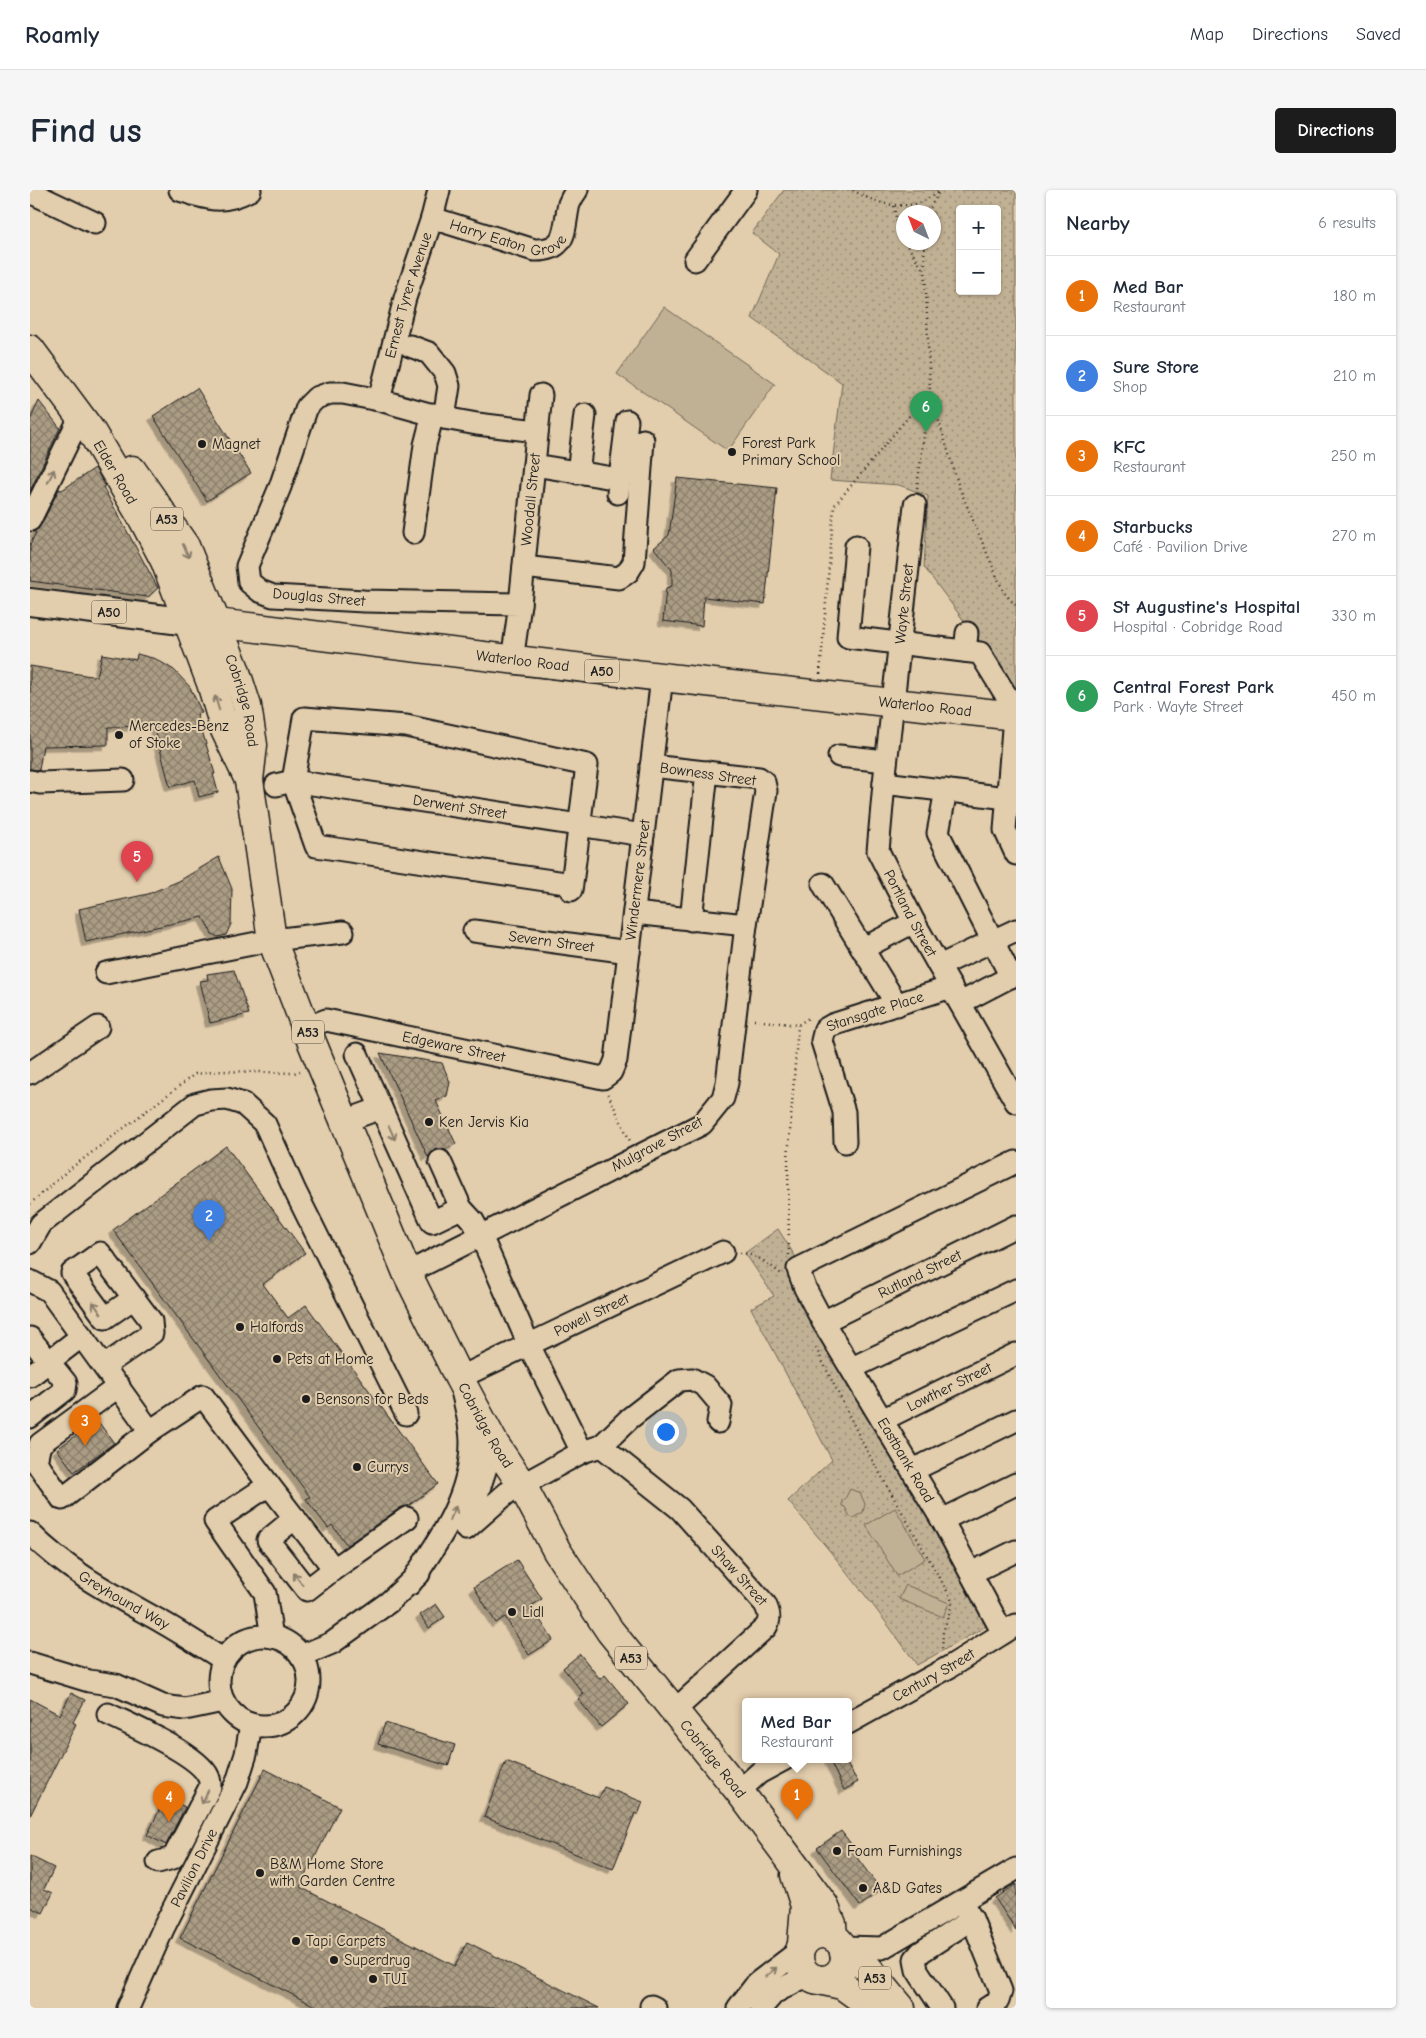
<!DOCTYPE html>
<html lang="en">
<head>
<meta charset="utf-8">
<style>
  body { margin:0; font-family:"Comic Neue",sans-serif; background:#f6f6f7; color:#1f2937 }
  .controls { position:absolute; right:15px; top:15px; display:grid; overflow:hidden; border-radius:5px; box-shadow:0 1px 4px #0004 }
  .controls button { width:45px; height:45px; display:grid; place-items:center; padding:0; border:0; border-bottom:1px solid #e0e1e3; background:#fff; color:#1f2937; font:25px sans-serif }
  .compass { position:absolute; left:866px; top:15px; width:45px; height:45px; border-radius:50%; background:#fff; box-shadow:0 1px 4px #0004; rotate:318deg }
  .you { position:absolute; left:635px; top:1241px; width:18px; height:18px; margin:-12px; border:4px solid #fff; border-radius:50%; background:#1a73e8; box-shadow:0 0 0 8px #1a73e833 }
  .badge { display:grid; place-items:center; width:32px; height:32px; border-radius:50%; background:#1c1c1c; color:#fff; font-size:16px; font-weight:700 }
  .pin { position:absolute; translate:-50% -41px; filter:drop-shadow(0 1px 2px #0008) }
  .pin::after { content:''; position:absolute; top:26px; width:18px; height:15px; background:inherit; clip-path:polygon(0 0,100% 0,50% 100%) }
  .popup { position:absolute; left:712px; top:1508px; width:110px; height:65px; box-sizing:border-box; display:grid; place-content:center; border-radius:5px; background:#fff; filter:drop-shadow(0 1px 4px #0005); font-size:16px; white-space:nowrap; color:#747a83 }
  .popup b { font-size:19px; color:#1f2937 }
  .popup::after { content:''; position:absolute; left:50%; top:100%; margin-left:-10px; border:10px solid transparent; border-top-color:#fff }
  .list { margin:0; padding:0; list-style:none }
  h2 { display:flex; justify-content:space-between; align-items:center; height:65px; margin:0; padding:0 20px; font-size:21px }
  h2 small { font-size:16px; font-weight:400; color:#747a83 }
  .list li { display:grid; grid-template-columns:32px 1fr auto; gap:15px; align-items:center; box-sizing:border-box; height:80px; padding:0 20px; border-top:1px solid #e0e1e3 }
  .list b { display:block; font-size:19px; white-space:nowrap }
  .list p { margin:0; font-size:16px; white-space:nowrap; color:#747a83 }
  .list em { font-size:16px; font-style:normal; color:#747a83 }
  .map { position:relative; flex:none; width:986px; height:1818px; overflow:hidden; border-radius:5px }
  header { display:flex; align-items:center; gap:30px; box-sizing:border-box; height:70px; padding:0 25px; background:#fff; border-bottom:1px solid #e0e1e3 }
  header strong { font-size:24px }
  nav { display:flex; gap:28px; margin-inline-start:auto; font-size:18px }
  .intro { display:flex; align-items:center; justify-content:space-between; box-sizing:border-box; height:120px; padding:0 30px }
  h1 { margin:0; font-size:35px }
  .button { padding:12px 22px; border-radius:5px; background:#1c1c1c; color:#fff; font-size:18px; font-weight:700 }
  main { display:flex; gap:30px; padding:0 30px }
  aside { flex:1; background:#fff; border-radius:5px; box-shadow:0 1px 4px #0004 }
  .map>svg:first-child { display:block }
  .park { fill:url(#park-dots); stroke:#6e6658; fill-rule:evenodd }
  .pitch { fill:#c1b194; stroke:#6e6658 }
  .building { fill:url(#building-cross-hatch); stroke:#1c1c1c; filter:url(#shadow) }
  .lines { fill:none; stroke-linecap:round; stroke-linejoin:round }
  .minor-casing { stroke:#1c1c1c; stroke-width:25 }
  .major-casing { stroke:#1c1c1c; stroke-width:30 }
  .highway-casing { stroke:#1c1c1c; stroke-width:31 }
  .path { stroke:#1c1c1c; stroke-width:2.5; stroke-dasharray:1 4; stroke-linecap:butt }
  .minor { stroke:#e2cdac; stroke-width:21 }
  .major { stroke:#e2cdac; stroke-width:26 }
  .highway { stroke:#e2cdac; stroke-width:28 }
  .oneway { stroke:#897d6b }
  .poi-dot { fill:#1c1c1c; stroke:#e2cdac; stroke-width:2 }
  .labels { text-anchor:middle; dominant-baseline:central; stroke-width:4; stroke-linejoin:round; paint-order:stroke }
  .shield { fill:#e2cdac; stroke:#575147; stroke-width:1 }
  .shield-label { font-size:14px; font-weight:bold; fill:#1c1c1c }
  .street-label { font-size:15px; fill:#1c1c1c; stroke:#e2cdac }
  .poi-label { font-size:15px; fill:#1c1c1c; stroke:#e2cdac; text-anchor:start }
</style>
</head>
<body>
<header>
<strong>Roamly</strong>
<nav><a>Map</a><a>Directions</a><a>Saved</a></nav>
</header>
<div class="intro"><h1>Find us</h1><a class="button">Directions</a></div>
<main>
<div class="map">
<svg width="986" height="1818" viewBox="0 0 986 1818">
  <defs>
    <pattern id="park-dots" width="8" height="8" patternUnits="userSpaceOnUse" patternTransform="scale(1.25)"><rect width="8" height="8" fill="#c1b194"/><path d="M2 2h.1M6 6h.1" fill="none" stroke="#9c8f78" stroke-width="1.8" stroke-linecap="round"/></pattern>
    <pattern id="building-cross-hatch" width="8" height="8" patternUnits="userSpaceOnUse" patternTransform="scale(1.25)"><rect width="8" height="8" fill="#ab9c84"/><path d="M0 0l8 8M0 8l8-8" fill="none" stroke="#8a7e6b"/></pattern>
    <filter id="shadow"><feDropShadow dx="-4.5" dy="4.5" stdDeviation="0" flood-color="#0004"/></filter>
  </defs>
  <rect width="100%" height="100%" fill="#e2cdac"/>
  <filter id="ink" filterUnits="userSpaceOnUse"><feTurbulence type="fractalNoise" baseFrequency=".02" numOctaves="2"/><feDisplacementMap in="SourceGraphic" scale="10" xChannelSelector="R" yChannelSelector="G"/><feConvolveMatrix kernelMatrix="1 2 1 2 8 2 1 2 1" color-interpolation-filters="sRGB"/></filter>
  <g filter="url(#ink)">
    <path class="park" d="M754 0H986V501L894 377 898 306 869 295 800 290 812 193 722 128 749 64 722 43ZM930 19H967V101H930ZM874 22H904V52H874Z
      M748 1039 770 1074 765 1077 763 1097 769 1094 960 1434 887 1475C847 1418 803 1364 758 1311L802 1270 721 1118 744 1106 715 1063Z"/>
    <path class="pitch" d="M634 117 745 194 698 261 587 184Z
      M820 1299 830 1303 835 1314 833 1322 823 1328 820 1327 815 1317 812 1316V1310L815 1309Z
      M865 1318 895 1369 867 1386 836 1335Z
      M876 1395 919 1413 913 1427 869 1409Z"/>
    <path class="building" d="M167 198 221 283 177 311 123 226Z
      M9 211 30 238 0 301V230Z
      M65 278 75 296 73 297 128 398 118 407 0 391V355L6 342H3L11 335 29 299 32 300Z
      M647 288 747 298 735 414 674 407 672 436 633 431 636 398 642 396V380L624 358 639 345Z
      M72 464 106 470 107 464 126 469 144 480 160 497 172 523 167 524 185 584H183L188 602 169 607 165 590 140 597 124 536 78 537V555L13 556 9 580 0 579V476L67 487Z
      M189 667 202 699 201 734 196 745 188 747 182 744 173 727 56 752 49 719 118 704 149 691Z
      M204 780 219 824 180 833 170 791 178 790 177 784Z
      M350 863 412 873 420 892 417 906 406 911 426 954 414 960H404L398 967Z
      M196 956 275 1063 233 1094 258 1128 276 1115 408 1294 378 1316 370 1318 317 1355 302 1335 298 1338 276 1309 280 1307 83 1040Z
      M67 1230 84 1253 44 1282 27 1259Z
      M487 1370 512 1409 501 1416 523 1450 499 1465 475 1427 466 1433 444 1397Z
      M406 1414 415 1427 399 1438 390 1425Z
      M550 1464 570 1489 575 1485 599 1514 571 1537 548 1509 554 1504 533 1478Z
      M41 1503 55 1510 43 1532 46 1534 0 1626V1509L30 1525Z
      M355 1533 425 1555 418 1576 348 1554Z
      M799 1569H814L828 1592 814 1600Z
      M476 1571 569 1608 574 1597 613 1612 608 1625 605 1623 583 1679 454 1627Z
      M235 1579 310 1617 270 1697 425 1776 437 1752 569 1818H289L150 1748Z
      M136 1607 155 1617 136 1655 117 1645Z
      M811 1641 828 1663 825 1665 851 1700 830 1716 787 1658Z
      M0 1666 24 1678 14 1699 23 1703 13 1723 0 1717Z
      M986 1694V1740L965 1708Z"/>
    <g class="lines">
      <g class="minor-casing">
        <g id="minor">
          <path d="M150 0C178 9 192 15 220 0"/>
          <path d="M0 2 65 33"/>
          <path id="s1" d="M402 28 504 60C539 61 533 38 539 14 541 9 544 4 547 0"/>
          <path d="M665 70 716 0"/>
          <path d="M380 156 399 163 415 183 419 196 414 228"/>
          <path id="s2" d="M349 210 375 108 402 28 409 0"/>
          <path d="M504 275 589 289"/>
          <path d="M548 283 555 225"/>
          <path d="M588 303 597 231"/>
          <path id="s3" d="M885 315 854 593 848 661 884 732 986 912"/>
          <path d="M0 330 50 227"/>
          <path d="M383 343 395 255 403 224"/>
          <path d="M826 356 818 447 950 463 979 510 978 525"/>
          <path d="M494 377 589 388 598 382 604 372 613 250"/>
          <path id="s4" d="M490 414 511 205"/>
          <path d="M935 461 937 443"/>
          <path d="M482 471 490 414 334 411 243 406 230 401 219 392 217 376 250 297 277 217 286 208 300 203H313L349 210 414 228 447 234 507 241"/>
          <path d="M984 526 975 640 986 664"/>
          <path d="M809 566 856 571"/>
          <path d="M0 591 10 593 93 590"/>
          <path d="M854 593 977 608"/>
          <path id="s5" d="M246 595 263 591 613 645"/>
          <path d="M916 600 908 643 981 787"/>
          <path d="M793 694 867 815"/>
          <path d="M541 700 542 694 557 575 376 536 274 528 263 591 286 656 542 694"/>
          <path d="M604 723 716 735"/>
          <path d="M661 730 677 582"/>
          <path id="s6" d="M444 741 599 762"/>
          <path d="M832 759 884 732"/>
          <path d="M909 776 986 740"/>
          <path d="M76 783 242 750 313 742"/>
          <path d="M930 813 986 784"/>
          <path id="s7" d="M276 838 296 830 573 888 581 882 586 870 632 487"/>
          <path d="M327 864 351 918"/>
          <path d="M0 883 68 837"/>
          <path d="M315 931 351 918 402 1032 431 1018"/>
          <path id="s8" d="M815 952 814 922 792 851 795 839 802 835 921 797"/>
          <path d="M410 971 431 1018 443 1031 451 1046 499 1155 552 1262"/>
          <path d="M0 1053 11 1034 165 914 181 910 197 909 213 914 235 934 265 1001 376 1224"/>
          <path d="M377 1083 672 934 693 908 697 893 716 735 736 601 734 592 729 588 621 576"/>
          <path d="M0 1091 19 1101 120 1241 173 1206 239 1295 185 1331 235 1403 242 1447"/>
          <path id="s9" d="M793 1132 986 1036"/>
          <path d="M0 1148 36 1193 35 1200 0 1227"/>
          <path d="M74 1176 122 1143 121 1131 70 1063 42 1083 75 1128 104 1108"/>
          <path d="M822 1178 986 1100"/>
          <path d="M0 1186 52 1146"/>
          <path d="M89 1196 10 1254 6 1272 32 1309 120 1241"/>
          <path id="s10" d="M852 1230 986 1164"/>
          <path id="s11" d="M571 1256 650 1319 735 1414C739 1422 741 1429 736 1437L644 1521"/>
          <path d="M883 1280 986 1230"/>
          <path d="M239 1295 304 1379 377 1328"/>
          <path d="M265 1328 238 1350 277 1400 304 1379"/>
          <path d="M912 1330 986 1294"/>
          <path d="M437 1338 477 1303 552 1262 571 1256 600 1228 649 1190 662 1189 675 1196 691 1215 688 1232"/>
          <path d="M436 1339 464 1253"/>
          <path id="s12" d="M0 1343C38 1382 86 1406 132 1432 153 1444 173 1457 194 1470"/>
          <path d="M941 1383 986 1361"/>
          <path id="s13" d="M380 1394C409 1351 441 1306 441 1252 441 1234 433 1206 429 1188L693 1062"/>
          <path d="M973 1443 912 1330 793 1132 775 1098 768 1079 986 972"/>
          <circle cx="234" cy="1491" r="45"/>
          <path d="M271 1466 302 1453 359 1412 389 1384"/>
          <path d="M0 1473 59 1491 86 1495 133 1516 155 1519 193 1511"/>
          <path d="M78 1524C101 1535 168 1564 178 1586 180 1589 180 1593 180 1597L143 1668 128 1672"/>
          <path id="s14" d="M818 1533 921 1476 986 1435"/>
          <path d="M709 1601 729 1583 755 1569"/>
          <path d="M942 1729 971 1801 968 1811 957 1818"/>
          <path d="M813 1757 852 1758 986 1679"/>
          <path d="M621 1816 625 1818"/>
          <path id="s15" d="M98 1818 133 1739 207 1592 216 1564 221 1534"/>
          <path d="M708 1818 727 1793 769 1761"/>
          <path d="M731 1818 744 1803 778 1785"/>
          <path d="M912 1818 887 1780 885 1769 891 1762 942 1729 931 1712"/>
        </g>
      </g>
      <g class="major-casing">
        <path id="major" d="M0 412 159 432"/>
      </g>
      <g class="highway-casing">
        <g id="highway">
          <path id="s16" d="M0 159 61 241 114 331 135 371 181 493 195 540 219 590 242 750 276 838 377 1083 429 1188 464 1253 492 1295 527 1361 580 1441 709 1601 794 1715 802 1734 803 1747"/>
          <path id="s17" d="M102 280 155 356 205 479 217 516 223 555 219 590"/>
          <path id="s18" d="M159 432 187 433C453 467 719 498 986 526"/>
          <path d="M765 1685 775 1716 772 1754"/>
          <circle cx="792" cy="1767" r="23"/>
          <path d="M814 1763 837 1777 871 1818"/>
          <path d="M785 1789 812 1795 844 1818"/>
        </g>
      </g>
      <path class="path" d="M823 0C843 13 869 20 892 12 898 9 904 5 909 1
        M864 16 869 44 874 50
        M898 22 909 2
        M875 52 894 81
        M900 202 929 297 973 401 986 416
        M887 298 900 201 894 52
        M790 484 804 316 900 201
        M724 830 768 835 780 827
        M578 904 600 951
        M0 1014 36 982 165 884 191 881 264 883 270 881
        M710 1063C726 1064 738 1073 751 1084
        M759 1065 758 968 768 835
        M786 1158 832 1252 921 1408 922 1415 913 1442 912 1461"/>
      <use href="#minor" class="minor"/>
      <use href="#major" class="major"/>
      <use href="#highway" class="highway"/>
    </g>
    <defs><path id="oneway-shaft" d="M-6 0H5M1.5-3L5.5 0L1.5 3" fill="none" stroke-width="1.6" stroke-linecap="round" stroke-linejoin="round" transform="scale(1.25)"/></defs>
    <g class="oneway">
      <use href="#oneway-shaft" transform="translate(21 286) rotate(-64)"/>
      <use href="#oneway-shaft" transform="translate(156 361) rotate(65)"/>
      <use href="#oneway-shaft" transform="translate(187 513) rotate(-107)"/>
      <use href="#oneway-shaft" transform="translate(362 943) rotate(66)"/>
      <use href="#oneway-shaft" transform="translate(67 1118) rotate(-126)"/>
      <use href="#oneway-shaft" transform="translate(423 1323) rotate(-67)"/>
      <use href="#oneway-shaft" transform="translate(268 1389) rotate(-127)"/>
      <use href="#oneway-shaft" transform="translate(175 1607) rotate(116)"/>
      <use href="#oneway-shaft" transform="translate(741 1782) rotate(-39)"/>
    </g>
  </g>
  <g class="poi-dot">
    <circle cx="172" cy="254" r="5"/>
    <circle cx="702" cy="262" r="5"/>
    <circle cx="89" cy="545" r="5"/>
    <circle cx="399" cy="932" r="5"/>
    <circle cx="210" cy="1137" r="5"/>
    <circle cx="247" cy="1169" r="5"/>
    <circle cx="276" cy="1209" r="5"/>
    <circle cx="327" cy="1277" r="5"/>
    <circle cx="482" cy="1422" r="5"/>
    <circle cx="807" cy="1661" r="5"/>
    <circle cx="230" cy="1683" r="5"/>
    <circle cx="833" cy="1698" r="5"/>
    <circle cx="266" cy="1751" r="5"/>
    <circle cx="304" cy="1770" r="5"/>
    <circle cx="343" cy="1789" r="5"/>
  </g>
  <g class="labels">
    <g class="shield">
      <rect x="121" y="317.5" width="32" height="23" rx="4"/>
      <rect x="61.5" y="410.5" width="35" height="23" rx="4"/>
      <rect x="554.5" y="469.5" width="35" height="23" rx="4"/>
      <rect x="262" y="830.5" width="32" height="23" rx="4"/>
      <rect x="585" y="1456.5" width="32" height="23" rx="4"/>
      <rect x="829" y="1776.5" width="32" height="23" rx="4"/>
    </g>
    <g class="shield-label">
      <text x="137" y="329">A53</text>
      <text x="79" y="422">A50</text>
      <text x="572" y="481">A50</text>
      <text x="278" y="842">A53</text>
      <text x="601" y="1468">A53</text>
      <text x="845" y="1788">A53</text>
    </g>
    <g class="street-label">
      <text stroke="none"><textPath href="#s1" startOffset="80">Harry Eaton Grove</textPath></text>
      <text stroke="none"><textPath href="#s2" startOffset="109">Ernest Tyrer Avenue</textPath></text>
      <text stroke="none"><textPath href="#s16" startOffset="150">Elder Road</textPath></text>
      <text stroke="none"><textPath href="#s4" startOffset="105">Woodall Street</textPath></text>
      <text transform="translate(289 407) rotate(5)">Douglas Street</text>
      <text transform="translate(874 414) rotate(-84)">Wayte Street</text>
      <text stroke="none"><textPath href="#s18" startOffset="336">Waterloo Road</textPath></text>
      <text stroke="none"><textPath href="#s17" startOffset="258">Cobridge Road</textPath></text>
      <text stroke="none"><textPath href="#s18" startOffset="741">Waterloo Road</textPath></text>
      <text transform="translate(678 584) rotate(8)">Bowness Street</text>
      <text stroke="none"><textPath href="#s5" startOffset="186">Derwent Street</textPath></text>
      <text stroke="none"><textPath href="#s7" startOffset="509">Windermere Street</textPath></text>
      <text stroke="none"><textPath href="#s3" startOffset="418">Portland Street</textPath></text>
      <text stroke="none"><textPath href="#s6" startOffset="78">Severn Street</textPath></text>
      <text stroke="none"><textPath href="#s8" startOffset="170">Stansgate Place</textPath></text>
      <text stroke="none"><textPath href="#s7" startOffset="152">Edgeware Street</textPath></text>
      <text transform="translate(627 954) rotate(-28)">Mulgrave Street</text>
      <text stroke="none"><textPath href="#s9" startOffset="108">Rutland Street</textPath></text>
      <text stroke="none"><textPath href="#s13" startOffset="369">Powell Street</textPath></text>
      <text stroke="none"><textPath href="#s10" startOffset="75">Lowther Street</textPath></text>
      <text stroke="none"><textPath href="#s16" startOffset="1179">Cobridge Road</textPath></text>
      <text transform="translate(876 1270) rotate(59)">Eastbank Road</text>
      <text stroke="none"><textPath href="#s11" startOffset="190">Shaw Street</textPath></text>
      <text stroke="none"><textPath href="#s12" startOffset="116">Greyhound Way</textPath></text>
      <text stroke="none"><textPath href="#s14" startOffset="98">Century Street</textPath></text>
      <text stroke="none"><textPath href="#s16" startOffset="1584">Cobridge Road</textPath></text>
      <text stroke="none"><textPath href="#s15" startOffset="155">Pavilion Drive</textPath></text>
    </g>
    <g class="poi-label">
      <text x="712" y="253">Forest Park<tspan x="712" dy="17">Primary School</tspan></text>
      <text x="182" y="254">Magnet</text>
      <text x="99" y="536">Mercedes-Benz<tspan x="99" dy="17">of Stoke</tspan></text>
      <text x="409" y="932">Ken Jervis Kia</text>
      <text x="220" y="1137">Halfords</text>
      <text x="257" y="1169">Pets at Home</text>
      <text x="286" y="1209">Bensons for Beds</text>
      <text x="337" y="1277">Currys</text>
      <text x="492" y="1422">Lidl</text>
      <text x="817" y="1661">Foam Furnishings</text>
      <text x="240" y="1674">B&amp;M Home Store<tspan x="240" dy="17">with Garden Centre</tspan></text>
      <text x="843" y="1698">A&amp;D Gates</text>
      <text x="276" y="1751">Tapi Carpets</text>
      <text x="314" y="1770">Superdrug</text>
      <text x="353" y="1789">TUI</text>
    </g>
  </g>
</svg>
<div class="controls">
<button>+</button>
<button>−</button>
</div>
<svg class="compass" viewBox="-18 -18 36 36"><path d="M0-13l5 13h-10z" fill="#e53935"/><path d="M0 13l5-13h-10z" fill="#747a83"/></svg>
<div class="you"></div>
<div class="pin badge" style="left:767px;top:1630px;background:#e8710a">1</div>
<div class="popup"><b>Med Bar</b>Restaurant</div>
<div class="pin badge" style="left:179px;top:1051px;background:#3f7fe0">2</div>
<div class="pin badge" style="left:55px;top:1256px;background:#e8710a">3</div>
<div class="pin badge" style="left:139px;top:1632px;background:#e8710a">4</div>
<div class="pin badge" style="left:107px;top:692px;background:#e0444e">5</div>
<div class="pin badge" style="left:896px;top:242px;background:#2e9e5b">6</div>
</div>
<aside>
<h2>Nearby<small>6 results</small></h2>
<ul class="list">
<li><span class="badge" style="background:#e8710a">1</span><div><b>Med Bar</b><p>Restaurant</p></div><em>180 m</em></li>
<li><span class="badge" style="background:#3f7fe0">2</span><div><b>Sure Store</b><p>Shop</p></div><em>210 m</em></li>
<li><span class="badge" style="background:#e8710a">3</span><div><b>KFC</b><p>Restaurant</p></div><em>250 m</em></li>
<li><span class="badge" style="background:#e8710a">4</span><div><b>Starbucks</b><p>Café · Pavilion Drive</p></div><em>270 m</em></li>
<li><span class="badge" style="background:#e0444e">5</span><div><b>St Augustine's Hospital</b><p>Hospital · Cobridge Road</p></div><em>330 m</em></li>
<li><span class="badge" style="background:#2e9e5b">6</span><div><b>Central Forest Park</b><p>Park · Wayte Street</p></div><em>450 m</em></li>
</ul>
</aside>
</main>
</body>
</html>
